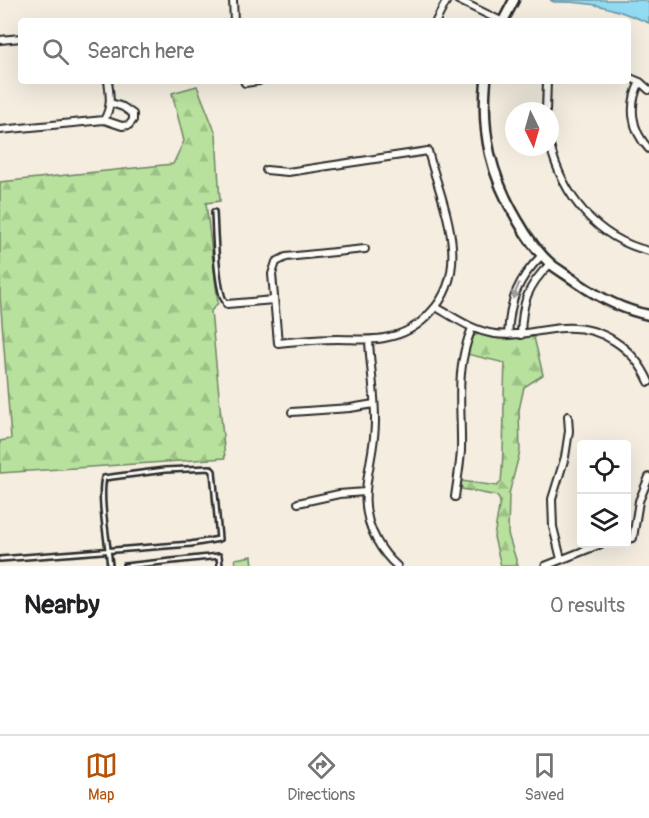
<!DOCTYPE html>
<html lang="en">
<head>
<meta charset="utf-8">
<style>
  body { margin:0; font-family:Pangolin,sans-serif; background:#f6f6f6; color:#202124 }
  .controls { position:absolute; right:18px; bottom:18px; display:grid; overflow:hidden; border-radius:6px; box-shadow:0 6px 24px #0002 }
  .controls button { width:54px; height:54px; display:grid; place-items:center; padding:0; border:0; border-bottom:2px solid #e0e0e0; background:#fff; color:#202124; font:30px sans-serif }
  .compass { position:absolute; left:505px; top:102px; width:54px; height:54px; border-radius:50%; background:#fff; box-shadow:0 6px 24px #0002; rotate:175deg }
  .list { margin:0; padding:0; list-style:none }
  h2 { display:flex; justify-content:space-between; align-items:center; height:78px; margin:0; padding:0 24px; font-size:26px }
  h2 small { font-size:20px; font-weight:400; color:#757577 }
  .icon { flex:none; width:33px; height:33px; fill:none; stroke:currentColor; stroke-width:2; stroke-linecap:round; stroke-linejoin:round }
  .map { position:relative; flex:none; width:649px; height:566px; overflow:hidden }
  .search { position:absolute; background:#fff; box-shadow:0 6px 24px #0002; left:18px; right:18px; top:18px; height:66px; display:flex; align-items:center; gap:15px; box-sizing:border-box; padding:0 21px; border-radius:6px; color:#757577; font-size:22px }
  .sheet { height:168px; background:#fff }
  nav { display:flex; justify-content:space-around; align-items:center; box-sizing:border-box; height:84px; border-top:2px solid #e0e0e0; background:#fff; font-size:16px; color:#757577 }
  nav a { display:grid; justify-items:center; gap:3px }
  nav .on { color:#b45309 }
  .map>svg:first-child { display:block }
  .forest { fill:url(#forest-firs); stroke:#718664; stroke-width:1.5 }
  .water { fill:#92dcf3; stroke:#6995a3; stroke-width:1.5 }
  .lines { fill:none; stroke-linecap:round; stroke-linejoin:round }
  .lane-casing { stroke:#2b2b2b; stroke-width:8 }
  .street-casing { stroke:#2b2b2b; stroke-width:10 }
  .secondary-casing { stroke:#2b2b2b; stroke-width:13 }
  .lane { stroke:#fdfcf7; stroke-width:3 }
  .street { stroke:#fdfcf7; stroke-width:6 }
  .secondary { stroke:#fdfcf7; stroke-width:8 }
  .oneway { fill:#9e9e9b }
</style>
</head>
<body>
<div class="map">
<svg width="649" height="566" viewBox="0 0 649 566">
  <defs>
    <pattern id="forest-firs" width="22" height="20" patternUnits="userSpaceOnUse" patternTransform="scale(1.5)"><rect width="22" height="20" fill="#b7e19d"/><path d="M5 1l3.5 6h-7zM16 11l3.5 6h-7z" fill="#9ec187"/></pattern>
  </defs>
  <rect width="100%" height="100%" fill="#f4ede0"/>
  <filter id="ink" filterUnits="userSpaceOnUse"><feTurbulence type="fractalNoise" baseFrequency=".0167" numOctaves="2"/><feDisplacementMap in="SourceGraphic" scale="12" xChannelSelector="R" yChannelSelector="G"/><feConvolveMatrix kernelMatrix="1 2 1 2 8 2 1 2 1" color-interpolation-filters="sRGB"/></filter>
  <g filter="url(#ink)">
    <path class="forest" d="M197 86 216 134 220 201 206 203 218 303 211 311 225 458 0 473V441L11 439 0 296V182L173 164 184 141 172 93Z
      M479 334 505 339 534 337 543 375 524 387 519 410 520 451 509 494 508 534 518 566H501L494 537 500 501 497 496 462 489 461 481 497 486 501 482C505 442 503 403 505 363L467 354C469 345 469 336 479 334Z
      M252 556 253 566H236L235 559Z"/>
    <path class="water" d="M550 0H644L649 3V23C613 8 593 1 554 2Z"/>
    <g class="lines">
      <g class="lane-casing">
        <path id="lane" d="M214 212C215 229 216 294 226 303
          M0 559 191 544 219 539 213 471 210 468 165 470 104 478C99 499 108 543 110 566
          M125 566 219 556 220 566"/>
      </g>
      <g class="street-casing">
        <path id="street" d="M233 0 234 21
          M458 0 501 21
          M436 21 447 0
          M0 40 21 38
          M628 77 640 82 649 90
          M244 81 245 83 259 81
          M640 82C628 105 631 130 649 149
          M546 111 547 81
          M104 120 122 126 129 125 133 120V114L123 107 111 103
          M0 130 104 120C112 106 110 96 108 81
          M550 145C563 196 596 238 649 251
          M266 170 288 172 428 151C441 202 474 267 431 312 419 326 402 335 384 338 369 341 353 339 338 339 318 339 298 341 278 343L272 274 276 262 286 257 365 249
          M227 304 274 300
          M436 307C455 318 473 331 495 334 519 337 541 329 564 328 602 326 634 348 649 382
          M508 335C510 299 517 280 542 255
          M521 335C522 303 527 286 550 264
          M369 340C370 366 375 392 375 419 376 465 352 496 377 541 382 550 389 559 397 566
          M292 412 350 408 374 404
          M455 497C457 482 460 466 461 451 462 406 454 372 472 328
          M298 503 339 494 365 492
          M626 539 633 538 639 501 649 477
          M561 559 553 527 552 499 565 457 569 431 568 416
          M545 566 601 544"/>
      </g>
      <g class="secondary-casing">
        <path id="secondary" d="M503 21 514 0
          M486 81C481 134 491 176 518 221 527 237 538 253 552 265 560 271 570 277 578 283 600 298 623 310 649 315"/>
      </g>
      <use href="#lane" class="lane"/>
      <use href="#street" class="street"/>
      <use href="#secondary" class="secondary"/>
    </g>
    <defs><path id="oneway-solid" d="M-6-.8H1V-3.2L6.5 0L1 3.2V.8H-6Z" transform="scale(1.5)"/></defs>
    <use class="oneway" href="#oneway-solid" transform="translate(516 291) rotate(112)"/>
  </g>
</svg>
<div class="controls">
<button><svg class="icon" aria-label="locate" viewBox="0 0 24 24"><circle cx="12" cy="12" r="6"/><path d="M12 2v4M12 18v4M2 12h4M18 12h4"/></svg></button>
<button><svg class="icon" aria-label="layers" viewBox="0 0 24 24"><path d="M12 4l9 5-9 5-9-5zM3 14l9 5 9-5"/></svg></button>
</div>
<svg class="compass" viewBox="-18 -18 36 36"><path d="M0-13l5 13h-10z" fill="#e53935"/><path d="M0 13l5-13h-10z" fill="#757577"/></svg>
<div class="search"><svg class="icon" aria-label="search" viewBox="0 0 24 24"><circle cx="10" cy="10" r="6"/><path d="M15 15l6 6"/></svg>Search here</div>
</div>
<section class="sheet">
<h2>Nearby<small>0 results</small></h2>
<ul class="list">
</ul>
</section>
<nav>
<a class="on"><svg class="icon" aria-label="map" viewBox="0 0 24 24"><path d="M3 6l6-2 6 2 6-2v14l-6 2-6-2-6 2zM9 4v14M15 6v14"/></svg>Map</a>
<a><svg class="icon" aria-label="directions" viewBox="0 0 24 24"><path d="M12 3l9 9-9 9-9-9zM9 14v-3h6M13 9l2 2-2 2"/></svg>Directions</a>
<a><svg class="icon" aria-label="saved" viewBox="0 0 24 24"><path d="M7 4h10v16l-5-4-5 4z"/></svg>Saved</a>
</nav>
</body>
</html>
